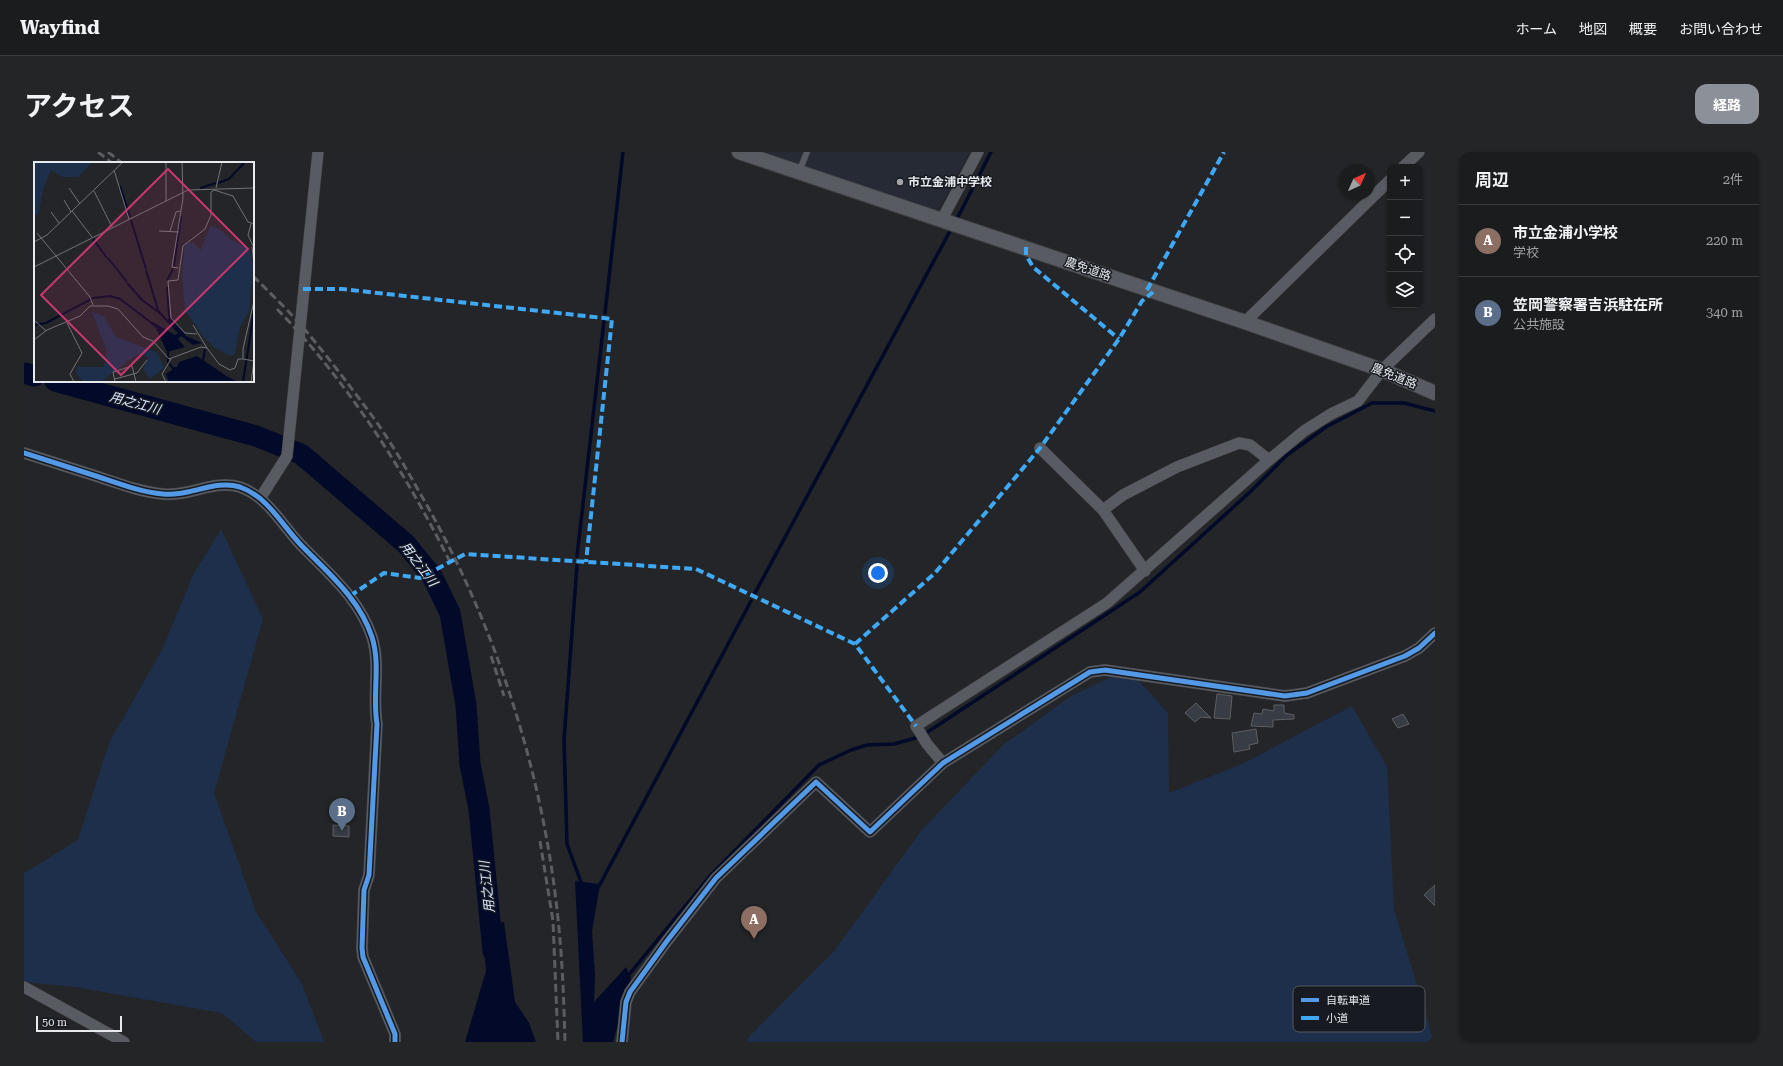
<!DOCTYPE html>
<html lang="ja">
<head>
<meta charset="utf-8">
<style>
  body { margin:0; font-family:"Roboto Serif","Noto Sans JP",serif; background:#232527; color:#f1f3f6 }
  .controls { position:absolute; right:12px; top:12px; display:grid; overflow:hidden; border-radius:8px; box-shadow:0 1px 3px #0004 }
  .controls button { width:36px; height:36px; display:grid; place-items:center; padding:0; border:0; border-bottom:1px solid #383a3c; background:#1a1c1e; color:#f1f3f6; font:20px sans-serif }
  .compass { position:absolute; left:1315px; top:12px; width:36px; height:36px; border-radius:50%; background:#1a1c1e; box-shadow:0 1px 3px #0004; rotate:45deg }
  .scale { position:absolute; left:12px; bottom:10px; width:86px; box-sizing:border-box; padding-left:4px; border:2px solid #e6e9ed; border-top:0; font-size:11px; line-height:14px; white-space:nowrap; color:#e6e9ed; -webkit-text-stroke:3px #171a21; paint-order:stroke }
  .you { position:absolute; left:854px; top:421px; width:14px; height:14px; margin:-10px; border:3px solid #fff; border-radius:50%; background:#1a73e8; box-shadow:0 0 0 6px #1a73e833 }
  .badge { display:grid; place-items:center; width:26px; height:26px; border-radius:50%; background:#8c9099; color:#fff; font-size:13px; font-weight:700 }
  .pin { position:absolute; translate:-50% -33px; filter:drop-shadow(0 1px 2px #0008) }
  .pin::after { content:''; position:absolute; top:21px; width:14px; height:12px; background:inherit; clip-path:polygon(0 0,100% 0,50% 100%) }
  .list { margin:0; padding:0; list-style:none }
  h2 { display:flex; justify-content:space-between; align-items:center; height:52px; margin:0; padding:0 16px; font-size:17px }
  h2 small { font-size:13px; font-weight:400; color:#9fa1a4 }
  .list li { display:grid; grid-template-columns:26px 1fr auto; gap:12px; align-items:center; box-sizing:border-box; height:72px; padding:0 16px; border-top:1px solid #383a3c }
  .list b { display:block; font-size:15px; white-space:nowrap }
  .list p { margin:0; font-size:13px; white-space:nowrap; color:#9fa1a4 }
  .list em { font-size:13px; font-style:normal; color:#9fa1a4 }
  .icon { flex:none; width:22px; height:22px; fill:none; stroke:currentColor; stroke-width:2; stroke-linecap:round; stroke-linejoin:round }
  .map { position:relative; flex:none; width:1411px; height:890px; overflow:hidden; border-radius:12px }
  header { display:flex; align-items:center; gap:24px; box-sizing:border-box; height:56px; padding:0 20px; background:#1a1c1e; border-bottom:1px solid #383a3c }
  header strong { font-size:19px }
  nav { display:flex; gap:22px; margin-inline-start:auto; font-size:14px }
  .intro { display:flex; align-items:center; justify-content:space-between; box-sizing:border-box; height:96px; padding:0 24px }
  h1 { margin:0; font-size:28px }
  .button { padding:10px 18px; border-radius:12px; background:#8c9099; color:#fff; font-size:14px; font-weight:700 }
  main { display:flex; gap:24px; padding:0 24px }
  aside { flex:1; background:#1a1c1e; border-radius:12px; box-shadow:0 1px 3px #0004 }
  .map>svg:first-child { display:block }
  .built { fill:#252a35 }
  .green { fill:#1e2f4c }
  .water { fill:#030928 }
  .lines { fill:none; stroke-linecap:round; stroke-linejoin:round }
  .stream { stroke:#030928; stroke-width:3.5 }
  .river { stroke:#030928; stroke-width:21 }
  .building { fill:#373c45; stroke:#5d5f62 }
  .service-casing { stroke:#3f4043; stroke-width:7 }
  .minor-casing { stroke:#3f4043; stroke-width:12 }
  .tertiary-casing { stroke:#3f4043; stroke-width:16 }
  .service { stroke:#585b61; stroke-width:5.5 }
  .minor { stroke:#585b61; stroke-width:11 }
  .tertiary { stroke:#585b61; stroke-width:14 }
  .rail { stroke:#5a5d61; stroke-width:3; stroke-dasharray:8 4; stroke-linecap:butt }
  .quiet { stroke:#3fa9f5; stroke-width:4; stroke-dasharray:8 4; stroke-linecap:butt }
  .cycleway-casing { stroke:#171a21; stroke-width:8 }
  .cycleway { stroke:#5399e6; stroke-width:5 }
  .poi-dot { fill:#a2a4a8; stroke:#171a21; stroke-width:1.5 }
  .labels { text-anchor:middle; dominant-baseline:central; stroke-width:3; stroke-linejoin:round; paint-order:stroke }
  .poi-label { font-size:12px; font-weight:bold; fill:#e6e9ed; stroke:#171a21; text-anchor:start }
  .street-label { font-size:12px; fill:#e6e9ed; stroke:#171a21 }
  .water-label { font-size:13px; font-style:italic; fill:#d3e3fe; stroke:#171a21 }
  .inset-river { fill:none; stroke:#030928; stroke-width:2 }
  .inset-road { fill:none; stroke:#717377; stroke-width:1 }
  .view { fill:#c73771; fill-opacity:0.15; stroke:#c73771; stroke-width:2 }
  .inset-edge { fill:none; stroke:#e6e9ed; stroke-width:2 }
  .key { fill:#171a21; stroke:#55585e; stroke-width:1 }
  .key-label { font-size:11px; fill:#e6e9ed }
</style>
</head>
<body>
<header>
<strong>Wayfind</strong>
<nav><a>ホーム</a><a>地図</a><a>概要</a><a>お問い合わせ</a></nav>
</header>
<div class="intro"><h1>アクセス</h1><a class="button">経路</a></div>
<main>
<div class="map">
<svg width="1411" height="890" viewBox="0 0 1411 890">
  <rect width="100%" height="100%" fill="#232528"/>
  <path class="built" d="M732 0H946L913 61Z"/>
  <path class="green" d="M197 377 239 467 190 641 232 760 278 832 300 890H232L198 861 51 835 0 830V721L54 688 85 591 138 498 169 423Z
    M1104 517 1144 561 1145 641 1218 612 1328 554 1363 615 1370 757 1410 890H723L724 886 811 798 897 679 979 593 1047 544Z"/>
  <path class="water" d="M551 729 576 732 568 779 571 824 570 850 602 815 607 826 589 890H559Z
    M480 770 491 850 505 871 512 890H441L462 819 458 772Z"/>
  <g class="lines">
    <path class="stream" d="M934 65 967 0
      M581 161 599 0
      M553 404 580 169
      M553 413 540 588 543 692 558 733
      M731 441 926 79
      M902 581 1116 440 1226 340 1263 303 1302 275 1348 251H1380L1411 259
      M574 736 727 449
      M603 825 686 724 795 613 827 598 843 593 870 592 895 585"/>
    <path class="river" d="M0 221 11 224
      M31 229 232 284 277 302 382 392 408 424 426 461 442 553 446 612 455 657 469 799"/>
  </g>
  <path class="building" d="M1193 542 1208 544 1206 567 1190 566Z
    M1172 551 1187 566 1177 565 1171 570 1161 561Z
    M1250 553H1260V561L1270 563V567L1249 568V575L1227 574 1230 561 1238 562 1239 557 1250 559Z
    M1379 562 1385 572 1374 576 1368 567Z
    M1232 577 1234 591 1225 593 1226 597 1210 600 1208 581Z
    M309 673 325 674V685L309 684Z
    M1411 733V754L1400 743Z"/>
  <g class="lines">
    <g class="service-casing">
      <path id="service" d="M775 20 783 0"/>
    </g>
    <g class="minor-casing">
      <path id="minor" d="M1379 15 1395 0
        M917 69 954 0
        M1221 170 1366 28
        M1016 296 1079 358 1121 419
        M0 301C25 309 50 317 75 325 96 332 117 340 139 342 165 345 191 327 216 335 244 345 257 372 277 393 304 421 335 446 348 485 357 514 348 543 353 572L345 723 340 738 338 796 339 805 371 882V890
        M237 345 263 304 294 0
        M1079 358 1099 343 1153 315 1215 291 1226 293 1245 308
        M919 611 903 592 892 574 1083 451 1245 308 1280 279 1307 262 1334 249 1358 218 1411 167
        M0 835 100 890
        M598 890 602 850 606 840 643 789 692 726 792 630 846 680 919 611 1066 520 1081 518 1261 544 1283 541 1381 504 1395 496 1411 481"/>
    </g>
    <g class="tertiary-casing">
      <path id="tertiary" d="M715 0 1221 170 1358 218 1411 241"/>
    </g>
    <use href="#service" class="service"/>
    <use href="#minor" class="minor"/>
    <use href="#tertiary" class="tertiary"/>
    <path class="rail" d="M74 0 88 11
      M84 0 98 11
      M229 124C245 140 262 156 277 173 299 199 320 226 340 253 360 279 377 307 393 336 473 472 523 630 536 788 539 822 540 856 541 890
      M253 157C324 230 382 321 427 412
      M467 504 480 544
      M516 689 529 769 534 890"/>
    <path class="quiet" d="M1002 95V103L1009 115 1095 187
      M279 137H318L588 167 562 410
      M1123 138 1200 0
      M326 444 360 421 396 426 441 402 672 417 831 492 892 574
      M831 492 911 421 1016 296 1095 187 1118 149 1129 140"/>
    <g class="cycleway-casing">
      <path id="cycleway" d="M0 301C25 309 50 317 75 325 96 332 117 340 139 342 165 345 191 327 216 335 244 345 257 372 277 393 304 421 335 446 348 485 357 514 348 543 353 572L345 723 340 738 338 796 339 805 371 882V890
        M598 890 602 850 606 840 643 789 692 726 792 630 846 680 919 611 1066 520 1081 518 1261 544 1283 541 1381 504 1395 496 1411 481"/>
    </g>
    <use href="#cycleway" class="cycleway"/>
  </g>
  <circle class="poi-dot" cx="876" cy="30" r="4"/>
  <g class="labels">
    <g class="poi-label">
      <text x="884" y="30">市立金浦中学校</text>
    </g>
    <g class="street-label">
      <text transform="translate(1064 117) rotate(19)">農免道路</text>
      <text transform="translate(1370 224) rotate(22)">農免道路</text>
    </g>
    <g class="water-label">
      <text transform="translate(111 251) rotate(15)">用之江川</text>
      <text transform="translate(395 412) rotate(53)">用之江川</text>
      <text transform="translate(463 735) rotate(-96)">用之江川</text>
    </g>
  </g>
  <g transform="translate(10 10)">
    <rect width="220" height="220" fill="#232528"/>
    <path d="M0 0H58L45 15H29L17 8 9 27 5 51 0 54ZM176 64 184 66 198 78 216 88 219 106 215 149 206 165 201 192 197 194 181 186 169 174 151 148 148 114 150 88 152 81H160L167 88ZM58 150 70 154 81 174 124 191 130 206 116 217 109 207 114 197 110 192 102 193 67 220H49L42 211 43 205H70L73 190Z" fill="#1e2f4c"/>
    <path d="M124 147 134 158 135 153 152 174 168 181 159 183 147 174 144 177 151 185 133 190 122 166 117 162 119 160 141 173 144 171 122 149ZM163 194 194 215 204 220H135L132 212 138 208 137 205H143L145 200Z" fill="#030928"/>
    <path class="inset-river" d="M184 21 195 17 211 0M86 24 96 55M166 26 182 21M97 58 112 107M59 77 73 96M74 96 93 120M140 104 147 54M112 108 124 148M133 118 139 107M93 121 108 138 123 149M133 125 135 154M0 163 12 161 59 136 76 134 86 137 119 162M134 187V200L138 205M169 199 171 187M209 220 220 149"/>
    <path class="inset-road" d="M80 8 95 57M35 26 46 42M182 26 188 0M60 29 78 65M30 38 37 50M132 39V0M38 49 58 75M17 50 25 61M217 62 214 73 220 86M125 69 145 70M136 69 142 50 146 49M3 71 56 135 59 143M0 80 13 73 89 0M218 85 220 102M0 105 154 28 220 26M144 106 138 105 149 36 148 0M220 139 209 187V197L220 199M0 158 12 169M33 161 48 191 36 212 40 220M159 163 173 186M163 172 151 171 137 156 134 119 144 118 149 84 171 67 177 53V30L180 28 199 34 214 60 220 62M0 178 13 168 46 154 56 144H74L84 147 109 175 119 179 135 197 167 185 173 186 185 202 196 208 201 206 204 197H209M81 217 103 211 113 198M81 220 79 210 98 204 102 220M132 220 128 212 137 197M217 220 220 199"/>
    <path class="view" d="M134 7 214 87 87 213 7 133Z"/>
    <rect width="220" height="220" class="inset-edge"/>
  </g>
  <rect x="1269" y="834" width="132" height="46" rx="6" class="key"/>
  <rect x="1277" y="846" width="18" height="4" fill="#5399e6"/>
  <rect x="1277" y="864" width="18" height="4" fill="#3fa9f5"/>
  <g class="key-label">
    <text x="1302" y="852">自転車道</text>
    <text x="1302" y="870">小道</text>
  </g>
</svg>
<div class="controls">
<button>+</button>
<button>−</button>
<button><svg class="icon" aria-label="locate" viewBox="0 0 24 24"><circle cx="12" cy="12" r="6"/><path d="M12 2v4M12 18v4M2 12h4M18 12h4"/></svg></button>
<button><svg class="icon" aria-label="layers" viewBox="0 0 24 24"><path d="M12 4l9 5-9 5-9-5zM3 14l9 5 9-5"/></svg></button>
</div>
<svg class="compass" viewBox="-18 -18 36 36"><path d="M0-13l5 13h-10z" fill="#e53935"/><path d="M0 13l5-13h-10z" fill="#9fa1a4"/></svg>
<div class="scale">50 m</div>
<div class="you"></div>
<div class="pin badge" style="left:730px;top:787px;background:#8d6e63">A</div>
<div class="pin badge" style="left:318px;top:679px;background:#5c6f8a">B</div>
</div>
<aside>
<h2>周辺<small>2件</small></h2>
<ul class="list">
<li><span class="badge" style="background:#8d6e63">A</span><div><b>市立金浦小学校</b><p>学校</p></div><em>220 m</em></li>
<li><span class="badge" style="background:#5c6f8a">B</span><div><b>笠岡警察署吉浜駐在所</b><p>公共施設</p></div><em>340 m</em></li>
</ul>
</aside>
</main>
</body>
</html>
